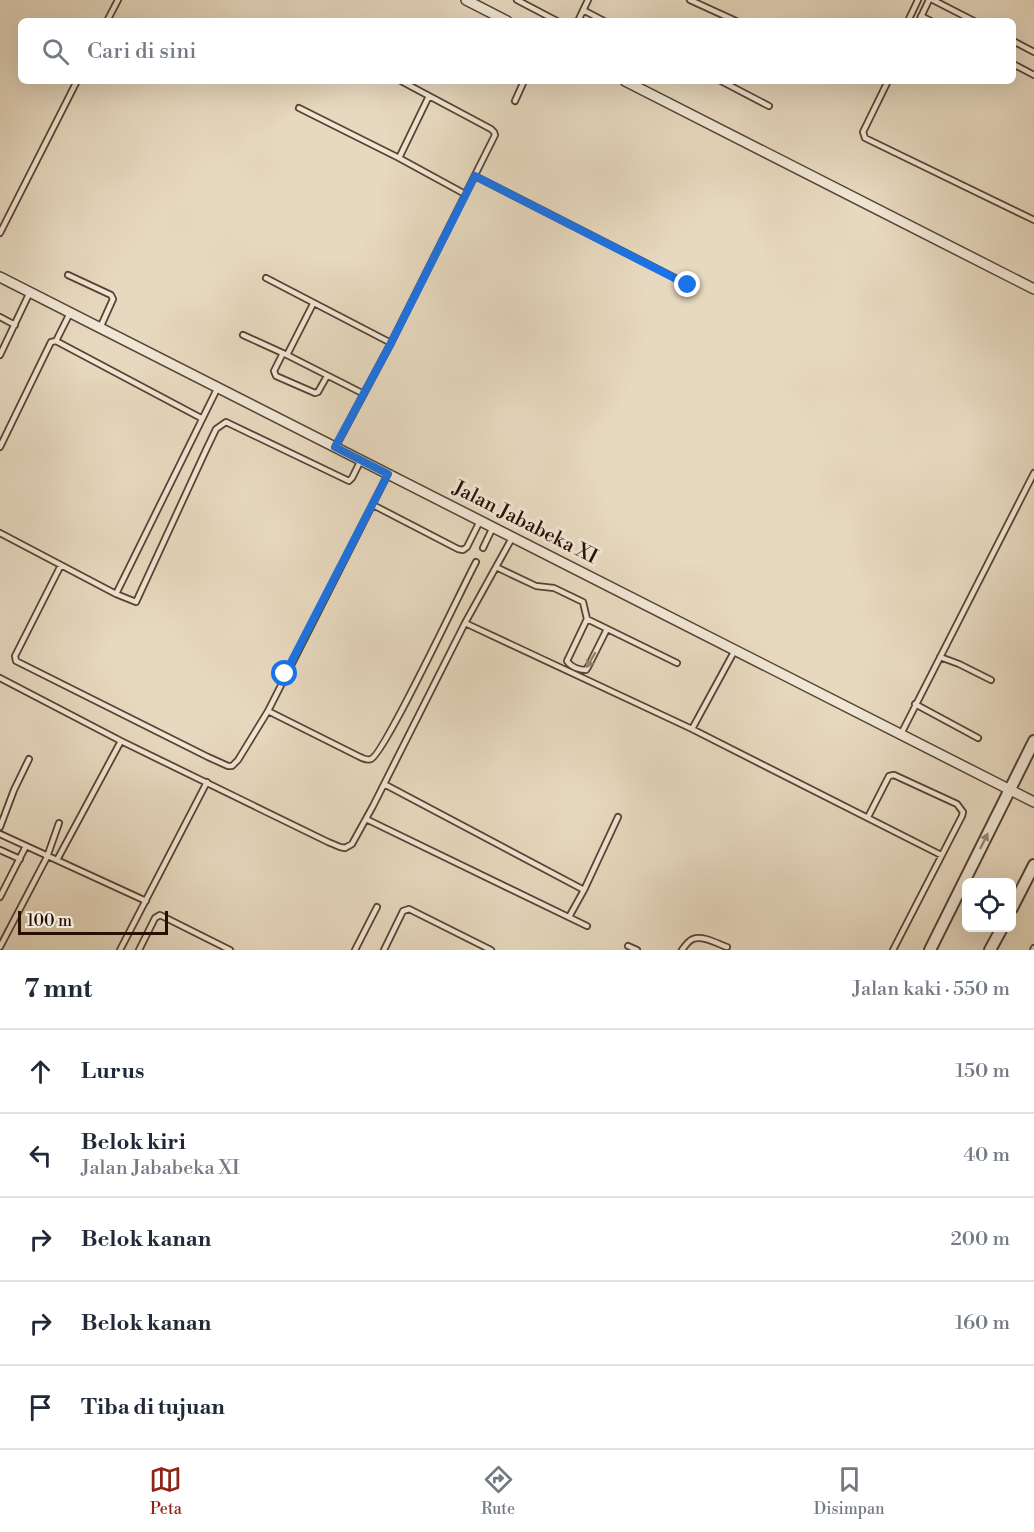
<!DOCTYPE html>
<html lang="id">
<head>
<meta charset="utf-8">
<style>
  body { margin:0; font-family:"Libre Bodoni",serif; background:#f2f2f3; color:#1f2937 }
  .controls { position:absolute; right:18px; bottom:18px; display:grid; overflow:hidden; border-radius:9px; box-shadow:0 6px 24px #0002 }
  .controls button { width:54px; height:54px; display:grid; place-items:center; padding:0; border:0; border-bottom:2px solid #e0e1e3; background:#fff; color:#1f2937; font:30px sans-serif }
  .scale { position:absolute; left:18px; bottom:15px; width:150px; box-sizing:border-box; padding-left:6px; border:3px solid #281000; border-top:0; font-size:16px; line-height:21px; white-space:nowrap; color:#281000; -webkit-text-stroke:4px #efe6d5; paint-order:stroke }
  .stop { position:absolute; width:18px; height:18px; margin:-14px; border:4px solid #1a73e8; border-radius:50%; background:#fff }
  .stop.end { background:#1a73e8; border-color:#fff; box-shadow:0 2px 6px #0008 }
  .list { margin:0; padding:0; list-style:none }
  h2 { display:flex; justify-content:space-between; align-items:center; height:78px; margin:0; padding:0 24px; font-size:26px }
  h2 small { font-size:20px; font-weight:400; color:#747a83 }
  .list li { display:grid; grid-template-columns:39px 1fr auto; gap:18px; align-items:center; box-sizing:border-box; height:84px; padding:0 24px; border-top:2px solid #e0e1e3 }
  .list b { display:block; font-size:22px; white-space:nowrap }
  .list p { margin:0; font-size:20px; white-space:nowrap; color:#747a83 }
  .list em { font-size:20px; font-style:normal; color:#747a83 }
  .icon { flex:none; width:33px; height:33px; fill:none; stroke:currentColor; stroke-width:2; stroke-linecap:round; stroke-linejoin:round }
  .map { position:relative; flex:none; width:1034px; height:950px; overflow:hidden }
  .search { position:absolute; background:#fff; box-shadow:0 6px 24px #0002; left:18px; right:18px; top:18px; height:66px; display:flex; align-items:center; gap:15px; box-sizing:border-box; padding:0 21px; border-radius:9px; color:#747a83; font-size:22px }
  .sheet { height:498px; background:#fff }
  nav { display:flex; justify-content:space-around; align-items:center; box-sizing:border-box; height:84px; border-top:2px solid #e0e1e3; background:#fff; font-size:16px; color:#747a83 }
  nav a { display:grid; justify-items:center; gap:3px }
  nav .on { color:#8f2418 }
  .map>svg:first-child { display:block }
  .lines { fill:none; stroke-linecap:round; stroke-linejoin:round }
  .service-casing { stroke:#584230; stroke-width:8 }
  .minor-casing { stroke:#584230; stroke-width:12 }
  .tertiary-casing { stroke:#584230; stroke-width:14 }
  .service { stroke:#efe6d5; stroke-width:4.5 }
  .minor { stroke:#efe6d5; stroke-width:9 }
  .tertiary { stroke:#efe6d5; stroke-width:10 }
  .oneway { fill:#958675 }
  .route { stroke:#1a73e8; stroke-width:8 }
  .labels { text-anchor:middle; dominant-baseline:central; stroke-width:6; stroke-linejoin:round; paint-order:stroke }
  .street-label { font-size:20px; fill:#281000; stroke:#efe6d5 }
</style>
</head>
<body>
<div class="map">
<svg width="1034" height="950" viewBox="0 0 1034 950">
  <rect width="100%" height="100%" fill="#e7d9bf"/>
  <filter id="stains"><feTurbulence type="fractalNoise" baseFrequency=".00333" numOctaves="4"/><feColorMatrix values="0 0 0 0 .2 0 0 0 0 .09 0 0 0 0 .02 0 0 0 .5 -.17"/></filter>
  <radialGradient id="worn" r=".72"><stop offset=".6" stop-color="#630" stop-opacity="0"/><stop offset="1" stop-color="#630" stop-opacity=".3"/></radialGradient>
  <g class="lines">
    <g class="service-casing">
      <path id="service" d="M517 0 557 21
        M690 0 736 21
        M933 0 974 21
        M583 10 604 21
        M921 16 931 21
        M107 21 118 0
        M578 21 588 0
        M908 21 918 0
        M919 21 929 0
        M1013 41 1034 52
        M1013 64 1034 75
        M721 81 769 106
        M888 81 863 132 865 138 1034 220
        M515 101 524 81
        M299 108 399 158 465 194
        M399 158 429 96
        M475 176 689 285
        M0 233 77 81
        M68 275 111 295 113 299 100 328
        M266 278 391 343
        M0 317 15 325
        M243 335 287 355 364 394
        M56 341 201 418
        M283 353 274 371 276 376 315 393 318 392 327 376
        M0 355 30 292
        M287 355 313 304
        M336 446 391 343 495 135 494 132 491 129 401 81
        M0 447 51 342 56 341 70 313
        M373 505 458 549 463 550 467 547 480 521
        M0 533 116 594 136 602 206 450 216 429 226 422 349 481 352 478 361 460
        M483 548 493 527
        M61 565 15 656 16 661 208 757 228 766H232L238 760 268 711 388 474
        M496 567 536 586 554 588 583 602 587 619 677 663
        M116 594 218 387
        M587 619 567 661C571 667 579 670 586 670L588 667 607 629
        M465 623 692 729 941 855
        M940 657 959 664 991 680
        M0 678 121 741 328 842 340 847 345 848 352 844 373 806 465 623 512 538
        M915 704 978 738
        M268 711 358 756C362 758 367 761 371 759 384 755 463 586 476 562
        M692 729 735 650
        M901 734 1034 473
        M384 784 584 890 569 917
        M868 817 889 776 894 775 957 804 963 812 962 816 893 950
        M366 819 587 926
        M0 827 14 790 29 759
        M0 834 146 901
        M0 850 20 859
        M57 860 121 741
        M584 890 618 817
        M0 897 26 846
        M628 946 637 950
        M0 947 47 857 59 823
        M120 950 207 782
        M139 950 155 918 160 915 230 950
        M355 950 377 907
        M384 950 403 911 409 909 491 950
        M682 950C685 946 688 941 693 939 703 935 718 944 727 947
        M1033 950 1034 948"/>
    </g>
    <g class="minor-casing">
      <path id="minor" d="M466 0 507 21
        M625 81 1034 289
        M0 277 1034 802"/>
    </g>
    <g class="tertiary-casing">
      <path id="tertiary" d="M1012 908 1034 865
        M930 950 1034 741
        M990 950 1002 928"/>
    </g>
    <use href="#service" class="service"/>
    <use href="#minor" class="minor"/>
    <use href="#tertiary" class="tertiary"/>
  </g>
  <defs><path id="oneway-solid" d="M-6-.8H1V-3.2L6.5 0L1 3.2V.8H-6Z" transform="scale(1.5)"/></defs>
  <g class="oneway">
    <use href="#oneway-solid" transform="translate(591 660) rotate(120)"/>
    <use href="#oneway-solid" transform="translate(984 841) rotate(-64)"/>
  </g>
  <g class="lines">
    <path class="route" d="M285 674 388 474 335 447 391 343 475 176 688 285"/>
  </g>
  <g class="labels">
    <g class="street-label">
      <text transform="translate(525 523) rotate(27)">Jalan Jababeka XI</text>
    </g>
  </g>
  <rect width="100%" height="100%" filter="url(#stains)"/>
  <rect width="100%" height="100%" fill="url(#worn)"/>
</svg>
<div class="controls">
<button><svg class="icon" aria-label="locate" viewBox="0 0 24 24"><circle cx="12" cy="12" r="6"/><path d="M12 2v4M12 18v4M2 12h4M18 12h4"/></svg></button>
</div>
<div class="scale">100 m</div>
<div class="stop" style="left:285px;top:674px"></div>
<div class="stop end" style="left:688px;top:285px"></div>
<div class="search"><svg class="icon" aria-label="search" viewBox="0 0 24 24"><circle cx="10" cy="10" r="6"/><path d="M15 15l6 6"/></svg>Cari di sini</div>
</div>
<section class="sheet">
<h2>7 mnt<small>Jalan kaki · 550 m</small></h2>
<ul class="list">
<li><svg class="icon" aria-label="ahead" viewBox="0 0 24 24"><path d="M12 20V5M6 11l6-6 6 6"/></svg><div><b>Lurus</b></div><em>150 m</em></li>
<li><svg class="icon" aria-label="left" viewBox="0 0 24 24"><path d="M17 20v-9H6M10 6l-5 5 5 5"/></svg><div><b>Belok kiri</b><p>Jalan Jababeka XI</p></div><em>40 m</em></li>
<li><svg class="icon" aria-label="right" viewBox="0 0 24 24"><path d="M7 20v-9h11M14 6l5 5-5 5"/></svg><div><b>Belok kanan</b></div><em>200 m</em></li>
<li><svg class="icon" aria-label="right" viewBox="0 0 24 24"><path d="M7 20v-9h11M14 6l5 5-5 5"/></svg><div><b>Belok kanan</b></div><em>160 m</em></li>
<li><svg class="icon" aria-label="arrive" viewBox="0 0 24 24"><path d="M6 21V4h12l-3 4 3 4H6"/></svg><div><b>Tiba di tujuan</b></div></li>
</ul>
</section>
<nav>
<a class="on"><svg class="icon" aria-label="map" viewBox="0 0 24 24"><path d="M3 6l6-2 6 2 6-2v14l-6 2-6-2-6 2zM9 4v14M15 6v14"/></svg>Peta</a>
<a><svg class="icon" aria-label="directions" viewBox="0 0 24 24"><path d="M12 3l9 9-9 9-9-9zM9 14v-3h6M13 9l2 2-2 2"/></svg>Rute</a>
<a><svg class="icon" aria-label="saved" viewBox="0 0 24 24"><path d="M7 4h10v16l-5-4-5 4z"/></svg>Disimpan</a>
</nav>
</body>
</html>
